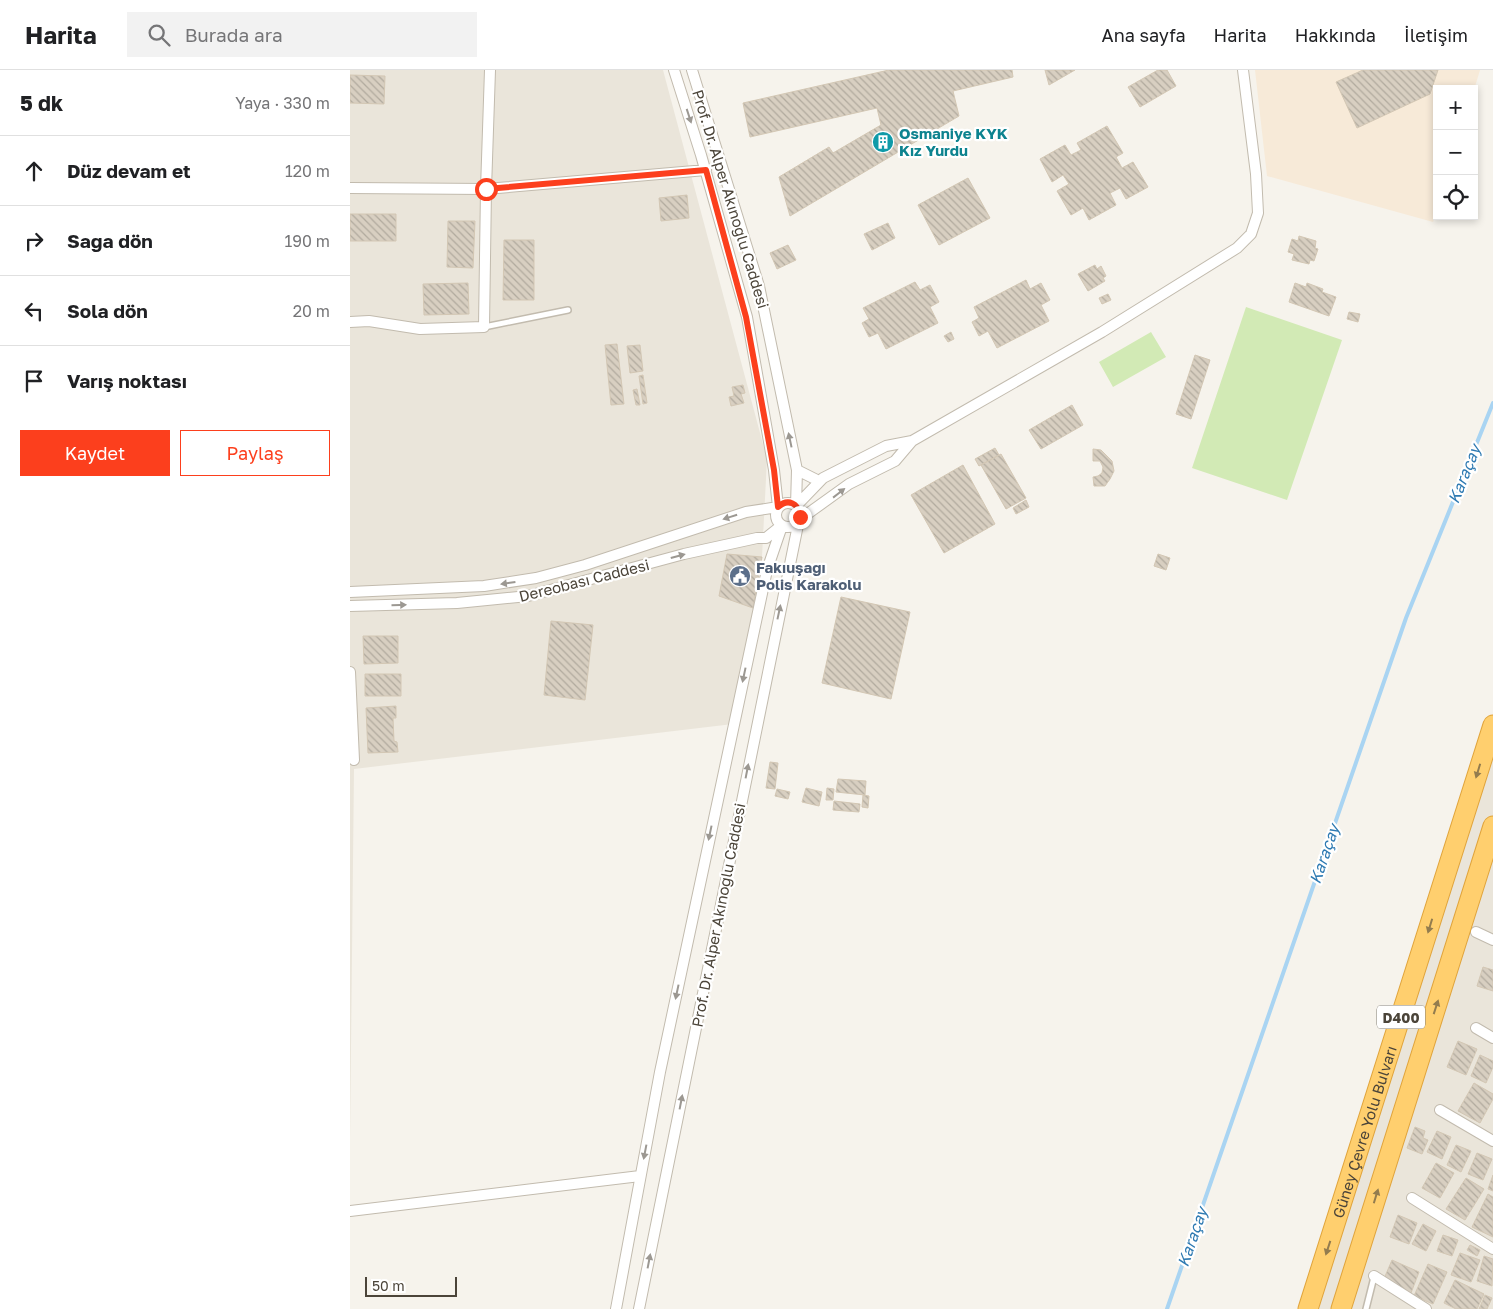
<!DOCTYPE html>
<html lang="tr">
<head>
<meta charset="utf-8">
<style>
  body { margin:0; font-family:"Golos Text",sans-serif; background:#f2f2f2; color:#202124 }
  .controls { position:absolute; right:15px; top:15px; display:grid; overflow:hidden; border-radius:0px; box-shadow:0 2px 8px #0003 }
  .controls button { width:45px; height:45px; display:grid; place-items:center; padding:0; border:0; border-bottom:1px solid #e0e0e0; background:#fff; color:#202124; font:25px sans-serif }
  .scale { position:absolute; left:15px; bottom:12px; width:92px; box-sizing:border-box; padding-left:5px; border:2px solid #4b4439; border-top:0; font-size:14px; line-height:18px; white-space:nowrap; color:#4b4439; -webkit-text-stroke:4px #fff; paint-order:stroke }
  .stop { position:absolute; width:15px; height:15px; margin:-11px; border:4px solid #fc3f1d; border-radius:50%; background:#fff }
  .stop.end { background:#fc3f1d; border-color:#fff; box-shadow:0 1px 5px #0008 }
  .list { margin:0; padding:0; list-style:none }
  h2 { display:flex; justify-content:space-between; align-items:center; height:65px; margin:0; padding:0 20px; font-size:21px }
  h2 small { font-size:16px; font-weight:400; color:#757577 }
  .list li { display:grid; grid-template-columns:32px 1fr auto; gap:15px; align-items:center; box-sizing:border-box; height:70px; padding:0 20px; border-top:1px solid #e0e0e0 }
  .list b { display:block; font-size:19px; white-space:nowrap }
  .list em { font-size:16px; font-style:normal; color:#757577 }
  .actions { display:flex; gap:10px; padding:15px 20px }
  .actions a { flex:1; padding:11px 0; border:1px solid #fc3f1d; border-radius:0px; text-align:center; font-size:18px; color:#fc3f1d }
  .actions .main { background:#fc3f1d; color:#fff }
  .icon { flex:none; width:28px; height:28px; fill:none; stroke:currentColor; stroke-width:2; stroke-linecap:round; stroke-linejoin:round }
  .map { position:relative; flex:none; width:1143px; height:1239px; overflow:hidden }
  header { display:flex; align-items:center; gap:30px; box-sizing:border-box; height:70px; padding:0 25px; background:#fff; border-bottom:1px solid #e0e0e0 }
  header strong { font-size:24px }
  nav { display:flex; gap:28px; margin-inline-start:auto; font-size:18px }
  .search { width:350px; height:45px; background:#f2f2f2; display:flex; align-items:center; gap:12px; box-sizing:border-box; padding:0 18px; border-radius:0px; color:#757577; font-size:19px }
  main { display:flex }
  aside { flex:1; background:#fff }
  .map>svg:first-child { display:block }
  .residential { fill:#eae5da }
  .commercial { fill:#f7ead8 }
  .pitch { fill:#d2eab5 }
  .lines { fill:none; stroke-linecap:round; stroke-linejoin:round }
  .stream { stroke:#a9d4f2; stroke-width:4 }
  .building { fill:url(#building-back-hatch); stroke:#d3c7b4 }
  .lane-casing { stroke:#c2bbae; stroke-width:8 }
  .street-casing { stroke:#c2bbae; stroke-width:12 }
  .highway-casing { stroke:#e0a43c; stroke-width:21 }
  .lane { stroke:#fff; stroke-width:5 }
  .street { stroke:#fff; stroke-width:10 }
  .highway { stroke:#ffcf6e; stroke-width:19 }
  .oneway { fill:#9c9892 }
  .oneway2 { fill:#937c4e }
  .route { stroke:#fc3f1d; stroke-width:6 }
  .labels { text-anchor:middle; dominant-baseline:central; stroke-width:4.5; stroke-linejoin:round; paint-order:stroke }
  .shield { fill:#fff; stroke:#817c74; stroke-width:1 }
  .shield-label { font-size:14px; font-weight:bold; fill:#4b4439 }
  .culture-label { font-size:15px; font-weight:bold; fill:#0d838f; stroke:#fff; text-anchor:start }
  .street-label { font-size:15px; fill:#4b4439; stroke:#fff }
  .service-label { font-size:15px; font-weight:bold; fill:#4e5e75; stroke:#fff; text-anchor:start }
  .water-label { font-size:16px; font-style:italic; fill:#2e7ab2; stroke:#fff }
</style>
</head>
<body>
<header>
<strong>Harita</strong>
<div class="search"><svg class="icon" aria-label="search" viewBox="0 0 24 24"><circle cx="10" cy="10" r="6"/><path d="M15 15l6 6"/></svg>Burada ara</div>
<nav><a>Ana sayfa</a><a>Harita</a><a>Hakkında</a><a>İletişim</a></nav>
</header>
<main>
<aside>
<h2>5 dk<small>Yaya · 330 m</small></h2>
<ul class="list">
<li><svg class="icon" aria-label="ahead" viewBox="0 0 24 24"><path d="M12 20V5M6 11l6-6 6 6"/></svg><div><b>Düz devam et</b></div><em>120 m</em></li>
<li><svg class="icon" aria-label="right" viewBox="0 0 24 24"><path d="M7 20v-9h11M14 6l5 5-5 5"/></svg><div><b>Sağa dön</b></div><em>190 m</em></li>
<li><svg class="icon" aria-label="left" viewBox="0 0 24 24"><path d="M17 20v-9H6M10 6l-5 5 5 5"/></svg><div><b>Sola dön</b></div><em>20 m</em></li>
<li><svg class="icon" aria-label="arrive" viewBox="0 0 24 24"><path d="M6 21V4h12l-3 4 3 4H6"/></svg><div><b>Varış noktası</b></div></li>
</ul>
<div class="actions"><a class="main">Kaydet</a><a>Paylaş</a></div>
</aside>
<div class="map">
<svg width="1143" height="1239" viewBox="0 0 1143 1239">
  <defs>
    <pattern id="building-back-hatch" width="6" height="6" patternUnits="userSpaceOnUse" patternTransform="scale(1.25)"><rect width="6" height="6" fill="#d8cfc1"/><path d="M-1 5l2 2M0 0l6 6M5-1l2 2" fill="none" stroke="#b1aa9e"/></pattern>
  </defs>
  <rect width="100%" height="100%" fill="#f6f3ec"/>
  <path class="residential" d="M0 0H313L417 389 412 487 383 654 4 699 0 1070Z
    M1143 666V1239H956Z"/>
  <path class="commercial" d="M905 0H1130L1124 20 1087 19V141L1083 152 917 106Z"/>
  <path class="pitch" d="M896 237 992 270 937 430 842 398Z
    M801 262 816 287 763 317 749 292Z"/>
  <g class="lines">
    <path class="stream" d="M817 1239 1056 548 1143 333"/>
  </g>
  <path class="building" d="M539 0H662L663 7 603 21 609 46 440 146 429 107 479 77 483 83 531 55 527 38 400 67 393 33Z
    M695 0H725L699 15Z
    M808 0H817L826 16 790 37 778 17Z
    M1013 0H1088L1080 24 1007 58 986 12Z
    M0 5 35 6 34 34 0 33Z
    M757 56 773 83 766 87 772 98 783 92 798 117 776 129 770 118 760 123 766 135 739 150 733 138 721 145 707 121 719 114 713 105 702 112 690 89 715 75 721 85 731 80 727 73Z
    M618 108 640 148 589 175 568 135Z
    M337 125 339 148 311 151 309 128Z
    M0 144H46V171H0Z
    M98 151H125L123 198 97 197Z
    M538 153 545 168 522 180 514 164Z
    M949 166 966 171 965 178 968 179 964 191 960 190 959 194 942 190 944 184 938 182 942 169 948 171Z
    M154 170H184V230H153Z
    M438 175 446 190 427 199 420 183Z
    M745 195 747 199 751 196 756 206 753 208 755 211 738 221 728 204Z
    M676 210 680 219 691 213 700 230 691 235 699 251 647 278 638 261 629 266 622 252 629 248 624 237Z
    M565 212 570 220 580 215 589 232 580 237 588 253 536 279 528 263 519 267 512 253 519 249 513 238Z
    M118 213 119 244 74 245 73 214Z
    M945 213 956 217 957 213 973 219 972 222 986 227 979 246 939 232Z
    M758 224 761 230 752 234 749 228Z
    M999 242 1010 244 1008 252 997 249Z
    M601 262 604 269 598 272 594 266Z
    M267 274 274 334 261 335 255 275Z
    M290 275 293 301 280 303 277 276Z
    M845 285 860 290 841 349 826 344Z
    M293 305 297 333 293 334 289 306Z
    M393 315 395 323 391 324 394 333 381 336 379 327 384 326 382 317Z
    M287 319 290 335H286L283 320Z
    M722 335 733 355 691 379 679 360Z
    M645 378 649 385 629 396 625 389Z
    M743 379 751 380 762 391 764 401 760 409 755 416H744L743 407 748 406 752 403 753 397 750 391H743Z
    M651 384 676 428 656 439 631 395Z
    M613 395 645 454 594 483 561 425Z
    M676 430 679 437 666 444 663 438Z
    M377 484 412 487 403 538 369 526Z
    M808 484 820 488 816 500 804 496Z
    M491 527 560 542 541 629 472 613Z
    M201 551 243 555 235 630 194 625Z
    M13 566H48V593L14 594Z
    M15 604H51V626H15Z
    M46 636V648H43L44 671 47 672 48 682 18 683 16 638Z
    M420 692 428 693 425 719 416 718Z
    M488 709 516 711 515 725 486 722Z
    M456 718 472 722 469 736 452 732Z
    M477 718 484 719 483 730H476Z
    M427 719 440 722 438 729 425 726Z
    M513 725 519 726 518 738 512 737Z
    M484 731 510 734 509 742 483 740Z
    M1133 897 1143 900V921L1127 916Z
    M1108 971 1127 979 1116 1005 1097 997Z
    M1130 985 1143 991V997L1136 1013 1121 1006Z
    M1124 1013 1143 1024V1029L1130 1053 1108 1041Z
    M1065 1057 1075 1061 1073 1068 1078 1070 1072 1084 1057 1078Z
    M1087 1061 1101 1067 1092 1089 1077 1082Z
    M1106 1075 1121 1081 1111 1102 1097 1095Z
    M1127 1083 1142 1089 1133 1110 1118 1104Z
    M1086 1093 1104 1103 1090 1128 1072 1118Z
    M1143 1105V1121L1138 1119Z
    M1116 1108 1134 1119 1115 1150 1096 1139Z
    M1138 1124 1143 1127V1167L1122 1157Z
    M1048 1145 1067 1153 1059 1174 1040 1167Z
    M1073 1154 1086 1161 1076 1181 1062 1174Z
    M1093 1165 1108 1170 1102 1186 1087 1181Z
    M1120 1175 1130 1180 1127 1186 1117 1180Z
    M1110 1183 1130 1190 1121 1212 1101 1205Z
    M1134 1186 1143 1189 1142 1216 1127 1211Z
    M1042 1190 1069 1202 1061 1223 1033 1211Z
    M1078 1194 1097 1202 1083 1234 1064 1226Z
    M1105 1210 1134 1224 1127 1239H1106L1094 1233Z
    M1135 1225 1142 1228 1137 1239H1129Z"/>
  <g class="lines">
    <g class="lane-casing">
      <path id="lane" d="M134 257 218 240
        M1016 1239 1024 1207"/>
    </g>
    <g class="street-casing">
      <path id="street" d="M342 0 409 216 447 400 446 436
        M0 118 136 119 356 100
        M0 252 19 251 70 259 134 257 136 119 140 0
        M447 400 469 411
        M426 445a12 12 0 1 1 24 0a12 12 0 1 1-24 0Z
        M446 436 473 408 536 376 562 371 752 262 887 178 901 164 908 143 906 104 893 0
        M0 522 134 516 186 508 235 495 396 442 428 437 424 400 397 247 351 85 324 0
        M0 536 107 533 178 526 334 484 407 468H416L431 456
        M0 602 4 690
        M1126 862 1143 870
        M1126 958 1143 968
        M1090 1040 1143 1071
        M1062 1128 1143 1179
        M0 1141 290 1106
        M1024 1206 1076 1239
        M266 1239 310 1002 417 500 432 456
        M289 1239 449 450 499 414 545 391 562 371"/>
    </g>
    <g class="highway-casing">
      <g id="highway">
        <path id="s1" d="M958 1239 1143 655"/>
        <path d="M991 1239 1143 756"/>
      </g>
    </g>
    <use href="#lane" class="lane"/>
    <use href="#street" class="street"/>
    <use href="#highway" class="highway"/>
  </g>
  <defs><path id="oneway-solid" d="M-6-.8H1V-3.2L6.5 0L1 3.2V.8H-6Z" transform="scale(1.25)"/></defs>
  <g class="oneway">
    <use href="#oneway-solid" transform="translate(339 46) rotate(72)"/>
    <use href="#oneway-solid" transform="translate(440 370) rotate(-102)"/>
    <use href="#oneway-solid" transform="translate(489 423) rotate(-38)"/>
    <use href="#oneway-solid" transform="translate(380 447) rotate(162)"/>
    <use href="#oneway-solid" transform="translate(328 486) rotate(-15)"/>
    <use href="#oneway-solid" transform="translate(158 513) rotate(172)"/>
    <use href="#oneway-solid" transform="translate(49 535) rotate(-2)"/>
    <use href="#oneway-solid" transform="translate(429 542) rotate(-78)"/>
    <use href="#oneway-solid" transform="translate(394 605) rotate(102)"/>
    <use href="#oneway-solid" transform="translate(397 701) rotate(-79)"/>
    <use href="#oneway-solid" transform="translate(360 763) rotate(102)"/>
    <use href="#oneway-solid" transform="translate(327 922) rotate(102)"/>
    <use href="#oneway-solid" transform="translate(331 1032) rotate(-79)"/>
    <use href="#oneway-solid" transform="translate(295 1082) rotate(101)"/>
    <use href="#oneway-solid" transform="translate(299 1191) rotate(-79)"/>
  </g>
  <g class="oneway2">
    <use href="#oneway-solid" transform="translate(1128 701) rotate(107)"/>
    <use href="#oneway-solid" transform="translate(1080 856) rotate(107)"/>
    <use href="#oneway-solid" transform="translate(1086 937) rotate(-72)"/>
    <use href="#oneway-solid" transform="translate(1026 1126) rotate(-73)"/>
    <use href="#oneway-solid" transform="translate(978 1178) rotate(108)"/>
  </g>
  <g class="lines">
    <path class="route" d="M136 119 356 100 396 247 424 400 428 437C438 428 449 433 450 447"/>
  </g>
  <defs>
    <g id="building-disc" transform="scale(1.125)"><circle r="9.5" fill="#0f9aa8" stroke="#fff"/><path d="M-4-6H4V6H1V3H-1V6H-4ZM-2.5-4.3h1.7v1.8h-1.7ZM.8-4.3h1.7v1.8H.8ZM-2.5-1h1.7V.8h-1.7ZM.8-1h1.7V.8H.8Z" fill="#fff"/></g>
    <g id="civic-disc" transform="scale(1.125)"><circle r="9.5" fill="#5c6f8a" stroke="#fff"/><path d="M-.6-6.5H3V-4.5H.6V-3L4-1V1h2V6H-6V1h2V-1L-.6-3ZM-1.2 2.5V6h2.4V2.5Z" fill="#fff"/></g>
  </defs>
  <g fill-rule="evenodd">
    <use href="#building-disc" x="533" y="72"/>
    <use href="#civic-disc" x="390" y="506"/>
  </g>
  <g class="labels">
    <rect class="shield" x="1027" y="935.5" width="48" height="23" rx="4"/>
    <g class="shield-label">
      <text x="1051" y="947">D400</text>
    </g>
    <g class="culture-label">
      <text x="549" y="63">Osmaniye KYK<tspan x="549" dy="17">Kız Yurdu</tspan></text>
    </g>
    <g class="street-label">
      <text transform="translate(381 129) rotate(73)">Prof. Dr. Alper Akınoğlu Caddesi</text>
      <text transform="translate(234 510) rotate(-14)">Dereobası Caddesi</text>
      <text transform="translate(368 845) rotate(-79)">Prof. Dr. Alper Akınoğlu Caddesi</text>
      <text stroke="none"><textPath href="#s1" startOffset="186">Güney Çevre Yolu Bulvarı</textPath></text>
    </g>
    <g class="service-label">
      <text x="406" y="497">Fakıuşağı<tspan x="406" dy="17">Polis Karakolu</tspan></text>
    </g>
    <g class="water-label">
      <text transform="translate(1114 404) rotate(-68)">Karaçay</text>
      <text transform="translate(974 784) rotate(-71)">Karaçay</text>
      <text transform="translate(842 1167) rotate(-71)">Karaçay</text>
    </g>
  </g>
</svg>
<div class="controls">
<button>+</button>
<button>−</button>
<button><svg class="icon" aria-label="locate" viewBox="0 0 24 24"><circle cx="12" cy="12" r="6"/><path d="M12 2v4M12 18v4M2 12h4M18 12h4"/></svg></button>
</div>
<div class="scale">50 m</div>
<div class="stop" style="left:136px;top:119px"></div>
<div class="stop end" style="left:450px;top:447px"></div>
</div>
</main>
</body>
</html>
